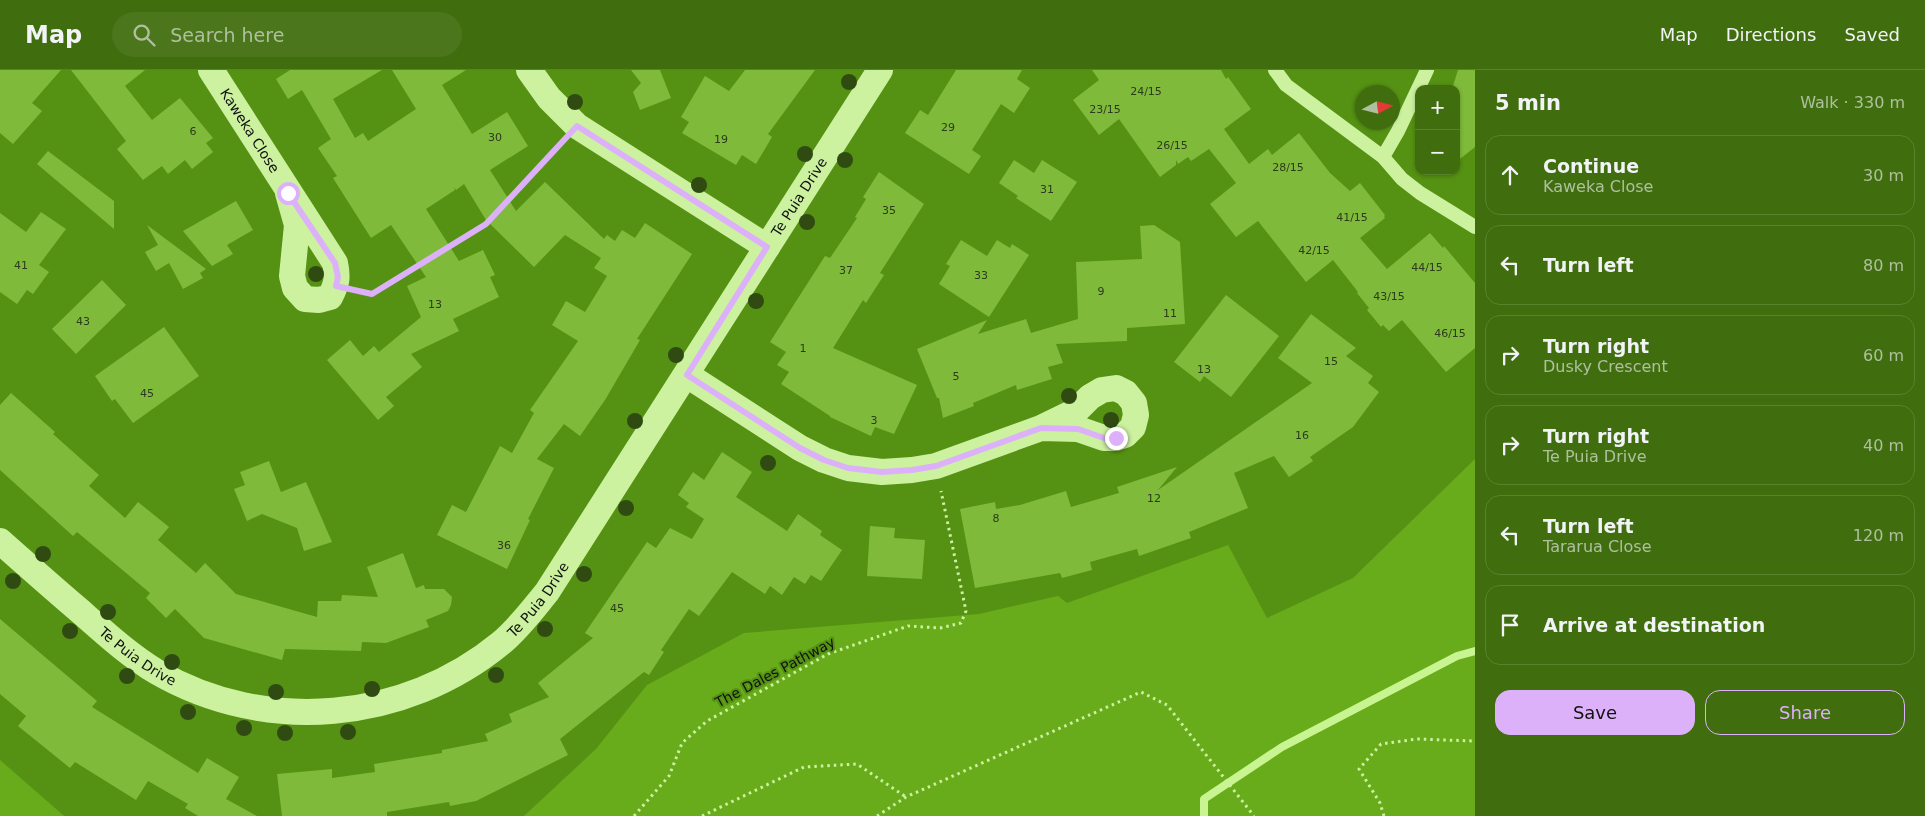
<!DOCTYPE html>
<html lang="en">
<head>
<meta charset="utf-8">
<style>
  body { margin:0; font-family:"DejaVu Sans",sans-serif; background:#4b761c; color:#f1f3f6 }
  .controls { position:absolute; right:15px; top:15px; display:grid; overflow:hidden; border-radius:10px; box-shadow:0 1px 4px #0004 }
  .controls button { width:45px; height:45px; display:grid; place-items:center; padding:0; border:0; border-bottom:1px solid #59812e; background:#406e0e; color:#f1f3f6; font:25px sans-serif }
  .compass { position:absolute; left:1355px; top:15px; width:45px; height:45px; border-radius:50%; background:#406e0e; box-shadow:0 1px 4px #0004; rotate:83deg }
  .stop { position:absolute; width:15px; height:15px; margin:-11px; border:4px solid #ddb1fa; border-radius:50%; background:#fff }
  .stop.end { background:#ddb1fa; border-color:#fff; box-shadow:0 1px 5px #0008 }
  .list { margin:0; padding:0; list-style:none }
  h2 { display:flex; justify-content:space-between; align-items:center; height:65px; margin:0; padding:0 20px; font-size:21px }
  h2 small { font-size:16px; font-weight:400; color:#aec09e }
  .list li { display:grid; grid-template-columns:32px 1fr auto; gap:15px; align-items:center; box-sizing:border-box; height:80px; margin:0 10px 10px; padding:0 10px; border:1px solid #59812e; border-radius:15px }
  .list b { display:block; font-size:19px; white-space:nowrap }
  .list p { margin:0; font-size:16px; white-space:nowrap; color:#aec09e }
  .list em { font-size:16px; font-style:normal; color:#aec09e }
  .actions { display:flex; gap:10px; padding:15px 20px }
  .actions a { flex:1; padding:11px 0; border:1px solid #ddb1fa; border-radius:15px; text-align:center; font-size:18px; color:#ddb1fa }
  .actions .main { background:#ddb1fa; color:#111 }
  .icon { flex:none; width:28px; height:28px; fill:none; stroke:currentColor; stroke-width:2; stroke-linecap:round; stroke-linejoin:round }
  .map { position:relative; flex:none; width:1475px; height:746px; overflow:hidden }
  header { display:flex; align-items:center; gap:30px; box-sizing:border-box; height:70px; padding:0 25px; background:#406e0e; border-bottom:1px solid #59812e }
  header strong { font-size:24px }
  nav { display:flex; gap:28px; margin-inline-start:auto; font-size:18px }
  .search { width:350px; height:45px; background:#4b761c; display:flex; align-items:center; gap:12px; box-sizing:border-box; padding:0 18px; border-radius:28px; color:#aec09e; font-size:19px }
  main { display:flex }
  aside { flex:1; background:#406e0e }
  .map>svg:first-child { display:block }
  .green { fill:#68ac1b }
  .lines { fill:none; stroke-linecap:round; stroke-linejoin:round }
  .stream { stroke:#c8f591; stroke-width:8 }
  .building { fill:#7fba3b }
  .path { stroke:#ccf2a0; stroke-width:3; stroke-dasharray:2.5 4; stroke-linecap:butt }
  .service { stroke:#ccf2a0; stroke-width:14 }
  .minor { stroke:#ccf2a0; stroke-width:26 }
  .tree { fill:#304b12 }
  .route { stroke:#ddb1fa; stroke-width:6 }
  .labels { text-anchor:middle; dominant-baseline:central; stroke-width:4; stroke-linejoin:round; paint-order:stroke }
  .number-label { font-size:11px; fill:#2c3b1c }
  .street-label { font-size:14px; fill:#111; stroke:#559213 }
</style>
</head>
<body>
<header>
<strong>Map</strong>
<div class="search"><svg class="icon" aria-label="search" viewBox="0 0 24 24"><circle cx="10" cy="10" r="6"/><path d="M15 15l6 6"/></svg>Search here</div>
<nav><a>Map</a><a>Directions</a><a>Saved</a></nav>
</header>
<main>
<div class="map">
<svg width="1475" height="746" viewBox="0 0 1475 746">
  <rect width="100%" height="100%" fill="#559213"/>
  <path class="green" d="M1475 389V746H524L596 679 647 615 744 563 979 544 1058 526 1067 533 1228 475 1267 548 1353 508Z
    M0 690 63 745 65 746H0Z"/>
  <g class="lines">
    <path class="stream" d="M1204 746V729L1282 677 1457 586 1475 581"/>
  </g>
  <path class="building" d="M0 0H61L32 33 42 41 13 74 0 63Z
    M71 0H145L125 16 152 50 180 28 213 68 206 73 213 82 192 99 185 90 168 104 162 96 143 110 117 79 126 71Z
    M290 0H382L333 29 355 68 363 63 368 71 416 39 392 0H466L442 15 472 64 507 42 528 76 490 100 516 141 545 112 604 169 607 165 615 171 622 160 635 168 645 153 692 184 637 269 640 270 605 330 580 366 564 354 537 389 554 398 528 449 530 450 507 499 437 465 452 435 466 442 500 376 512 383 534 343 530 340 578 271 552 255 566 231 585 242 607 206 594 198 601 188 565 165 534 197 486 150 464 114 456 120 454 117 455 120 426 139 459 191 483 180 495 205 490 207 499 227 453 249 459 261 411 284 422 297 386 327 394 336 378 350 327 290 350 270 363 286 374 276 379 282 421 247 407 216 426 207 391 155 371 168 333 108 337 106 318 78 331 69 302 20 288 29 276 9Z
    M631 0H660L671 28 640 40 633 22 641 13Z
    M745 0H815L768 64 772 67 756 94 742 85 736 95 682 63 689 52 681 47 705 6 729 21Z
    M956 0H1022L1017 9 1030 18 1014 43 1001 34 972 80 981 86 969 104 905 63 920 40 928 45Z
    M1092 0H1221L1226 9 1228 7 1251 39 1224 59 1249 94 1268 79 1272 85 1299 63 1330 103 1350 121 1360 113 1385 145 1384 146 1385 148 1360 168 1387 199 1430 163 1443 178 1444 176 1475 213V278L1446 302 1402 250 1389 261 1383 255 1381 257 1367 240 1369 238 1357 223 1358 222 1333 190 1306 212 1258 151 1236 167 1210 134 1236 113 1209 79 1191 91 1188 87 1178 94 1176 90V95L1160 107 1119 49 1099 65 1073 30 1099 10Z
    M1458 0H1475V77L1456 92V19H1452Z
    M48 81 114 131V159L37 94Z
    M1014 90 1034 103 1042 90 1077 112 1051 151 1016 128 1018 126 999 113Z
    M879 102 924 134 880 203 884 205 866 233 863 230 833 278 917 315 894 364 875 357 871 366 830 347V346L781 314 789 302 777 295 786 282 770 272 825 186 830 188 857 148 855 147 866 129 863 127Z
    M236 131 253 160 227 175 233 184 212 196 183 161Z
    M41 142 66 159 39 195 49 202 33 224 27 220 17 234 0 222V143L26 162Z
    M147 155 206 199 200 203 203 208 183 219 169 193 156 201 145 182 158 175Z
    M1154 155 1180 172 1185 254 1127 258V271L1056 274 1063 293 1048 297 1052 309 1017 320 1016 315 973 333 974 336 943 348 939 328H937L917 279 987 250 978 264 1026 249 1031 263 1078 249 1076 192 1142 189 1140 156Z
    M961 170 987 186 997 170 1010 178 1012 174 1029 185 989 247 939 214 950 196 946 194Z
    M102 210 126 235 76 284 52 259Z
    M1226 225 1279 266 1231 327 1204 306 1200 312 1174 292Z
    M1311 244 1356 278 1346 286 1373 306 1368 313 1379 322 1353 357 1310 387 1313 391 1289 407 1274 386 1234 403 1248 438 1189 462 1191 468 1139 486 1137 479 1090 492 1092 500 1062 508 1060 503 975 518 960 439 995 432 996 439 1020 435 1066 421 1071 437 1119 423 1117 417 1177 397 1158 420 1312 313 1278 288Z
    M164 257 199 306 133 353 115 329 112 331 95 306Z
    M11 323 55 362 53 364 99 405 89 416 125 448 138 432 169 457 158 470 196 503 205 493 236 524 317 547 318 531H341L342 525 378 527 367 497 403 483 416 518 424 515 425 519H444L452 527 451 535 448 541 426 550 429 557 386 573 362 572 361 581 285 579 282 590 204 568 175 539 166 548 146 528 150 523 77 462 73 466 0 400V335Z
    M722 382 752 402 736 427 787 461 798 444 822 461 820 465 842 480 821 511 811 505 805 514 794 507 782 525 770 516 765 524 732 502 699 546 689 539 661 580 664 582 649 605 644 602 560 669 568 685 476 731 450 736 449 732 387 742V746H282L277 704 332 699V708L375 702 374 694 442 683V680L488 671 485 664 512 652 509 644 549 627 538 613 593 568 585 563 647 472 656 478 670 458 692 469 704 449 686 437 689 433 678 425 693 402 704 410Z
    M269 391 281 422 306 412 332 472 304 481 297 458 262 444 247 451 234 419 245 415 240 402Z
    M870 456 895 458 894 468 925 470 922 509 867 506Z
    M0 549 97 631 92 637 198 703 207 688 239 707 226 729 257 746H198L185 738 188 734 148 711 136 730 75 692 70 698 18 656 26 646 0 624Z"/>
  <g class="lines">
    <path class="path" d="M360 221 372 224 487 154 559 75
      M634 746 669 706 682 673 707 651 828 584 908 556 940 558 961 553 966 541 941 421
      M702 746 804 697 857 694 906 727
      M877 746 906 727 1141 622 1167 635 1254 746
      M1384 746 1380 733 1359 699 1381 674 1417 669 1475 671"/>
    <path class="service" d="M1275 0 1286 15 1383 87 1402 109 1420 123 1475 157
      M1383 87 1398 61 1427 0"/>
    <g class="minor">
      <path id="s1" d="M211 0 335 193C338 207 337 214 330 227L319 230 305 229 295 218 292 206 297 155 288 123"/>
      <path d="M529 0 549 28 577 56 767 177"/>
      <path d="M687 305 800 378 824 390 848 398 882 402 912 400 936 396 1041 358 1076 341 1090 327 1102 320 1116 318 1126 323 1134 333 1136 345 1133 357 1125 365 1116 368H1104L1078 359 1041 358"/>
      <path id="s2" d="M0 471C27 495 53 518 80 541 105 563 129 585 157 602 266 665 405 652 501 573 519 558 533 539 547 522L880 0"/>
    </g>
  </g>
  <g class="tree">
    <circle cx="849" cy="12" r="8"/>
    <circle cx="575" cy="32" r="8"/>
    <circle cx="805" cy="84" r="8"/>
    <circle cx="845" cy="90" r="8"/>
    <circle cx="699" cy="115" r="8"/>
    <circle cx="807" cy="152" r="8"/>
    <circle cx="316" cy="204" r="8"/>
    <circle cx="756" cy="231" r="8"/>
    <circle cx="676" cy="285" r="8"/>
    <circle cx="1069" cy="326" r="8"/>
    <circle cx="1111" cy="350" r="8"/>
    <circle cx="635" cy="351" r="8"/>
    <circle cx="768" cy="393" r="8"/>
    <circle cx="626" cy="438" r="8"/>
    <circle cx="43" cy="484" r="8"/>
    <circle cx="584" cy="504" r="8"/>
    <circle cx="13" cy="511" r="8"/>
    <circle cx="108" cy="542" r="8"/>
    <circle cx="545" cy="559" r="8"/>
    <circle cx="70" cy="561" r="8"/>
    <circle cx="172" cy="592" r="8"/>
    <circle cx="496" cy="605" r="8"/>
    <circle cx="127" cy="606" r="8"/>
    <circle cx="372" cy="619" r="8"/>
    <circle cx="276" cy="622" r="8"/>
    <circle cx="188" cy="642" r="8"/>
    <circle cx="244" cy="658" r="8"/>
    <circle cx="348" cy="662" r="8"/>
    <circle cx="285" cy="663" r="8"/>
  </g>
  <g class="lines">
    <path class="route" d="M288 123 335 193 338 207 336 216 372 224 486 154 577 56 767 177 687 305 800 378 824 390 848 398 882 402 912 400 936 396 1041 358 1078 359 1104 368H1116"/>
  </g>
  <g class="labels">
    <g class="number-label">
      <text x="1146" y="21">24/15</text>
      <text x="1105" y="39">23/15</text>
      <text x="948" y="57">29</text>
      <text x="193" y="61">6</text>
      <text x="495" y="67">30</text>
      <text x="721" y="69">19</text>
      <text x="1172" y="75">26/15</text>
      <text x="1288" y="97">28/15</text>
      <text x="1047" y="119">31</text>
      <text x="889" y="140">35</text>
      <text x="1352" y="147">41/15</text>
      <text x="1314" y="180">42/15</text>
      <text x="21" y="195">41</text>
      <text x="1427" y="197">44/15</text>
      <text x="846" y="200">37</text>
      <text x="981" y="205">33</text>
      <text x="1101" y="221">9</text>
      <text x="1389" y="226">43/15</text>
      <text x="435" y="234">13</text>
      <text x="1170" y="243">11</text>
      <text x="83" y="251">43</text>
      <text x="1450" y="263">46/15</text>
      <text x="803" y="278">1</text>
      <text x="1331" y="291">15</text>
      <text x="1204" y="299">13</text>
      <text x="956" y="306">5</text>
      <text x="147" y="323">45</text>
      <text x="874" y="350">3</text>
      <text x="1302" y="365">16</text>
      <text x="1154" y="428">12</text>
      <text x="996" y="448">8</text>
      <text x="504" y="475">36</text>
      <text x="617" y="538">45</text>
    </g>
    <g class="street-label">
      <text stroke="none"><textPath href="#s1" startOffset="72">Kaweka Close</textPath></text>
      <text stroke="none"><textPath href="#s2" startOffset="1109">Te Puia Drive</textPath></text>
      <text stroke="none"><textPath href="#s2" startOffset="629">Te Puia Drive</textPath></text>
      <text stroke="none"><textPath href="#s2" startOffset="180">Te Puia Drive</textPath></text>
      <text transform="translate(775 602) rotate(-28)">The Dales Pathway</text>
    </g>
  </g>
</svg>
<div class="controls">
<button>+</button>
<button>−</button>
</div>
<svg class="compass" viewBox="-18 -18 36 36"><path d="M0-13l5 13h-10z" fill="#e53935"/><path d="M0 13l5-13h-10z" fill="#aec09e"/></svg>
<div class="stop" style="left:288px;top:123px"></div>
<div class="stop end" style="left:1116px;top:368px"></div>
</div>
<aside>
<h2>5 min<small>Walk · 330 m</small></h2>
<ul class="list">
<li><svg class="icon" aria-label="ahead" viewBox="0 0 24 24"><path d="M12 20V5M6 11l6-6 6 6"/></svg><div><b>Continue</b><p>Kaweka Close</p></div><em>30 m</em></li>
<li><svg class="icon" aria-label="left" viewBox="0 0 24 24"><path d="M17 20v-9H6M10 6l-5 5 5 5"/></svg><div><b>Turn left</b></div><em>80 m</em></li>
<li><svg class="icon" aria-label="right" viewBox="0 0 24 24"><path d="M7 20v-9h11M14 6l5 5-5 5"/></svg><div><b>Turn right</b><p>Dusky Crescent</p></div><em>60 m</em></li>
<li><svg class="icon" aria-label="right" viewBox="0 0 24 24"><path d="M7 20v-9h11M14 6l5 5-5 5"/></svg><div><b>Turn right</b><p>Te Puia Drive</p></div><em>40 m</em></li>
<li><svg class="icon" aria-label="left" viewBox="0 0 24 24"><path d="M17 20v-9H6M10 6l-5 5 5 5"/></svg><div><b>Turn left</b><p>Tararua Close</p></div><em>120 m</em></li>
<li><svg class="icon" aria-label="arrive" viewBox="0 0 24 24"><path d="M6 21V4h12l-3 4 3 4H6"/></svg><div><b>Arrive at destination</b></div></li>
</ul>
<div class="actions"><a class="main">Save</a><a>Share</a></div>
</aside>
</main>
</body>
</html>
